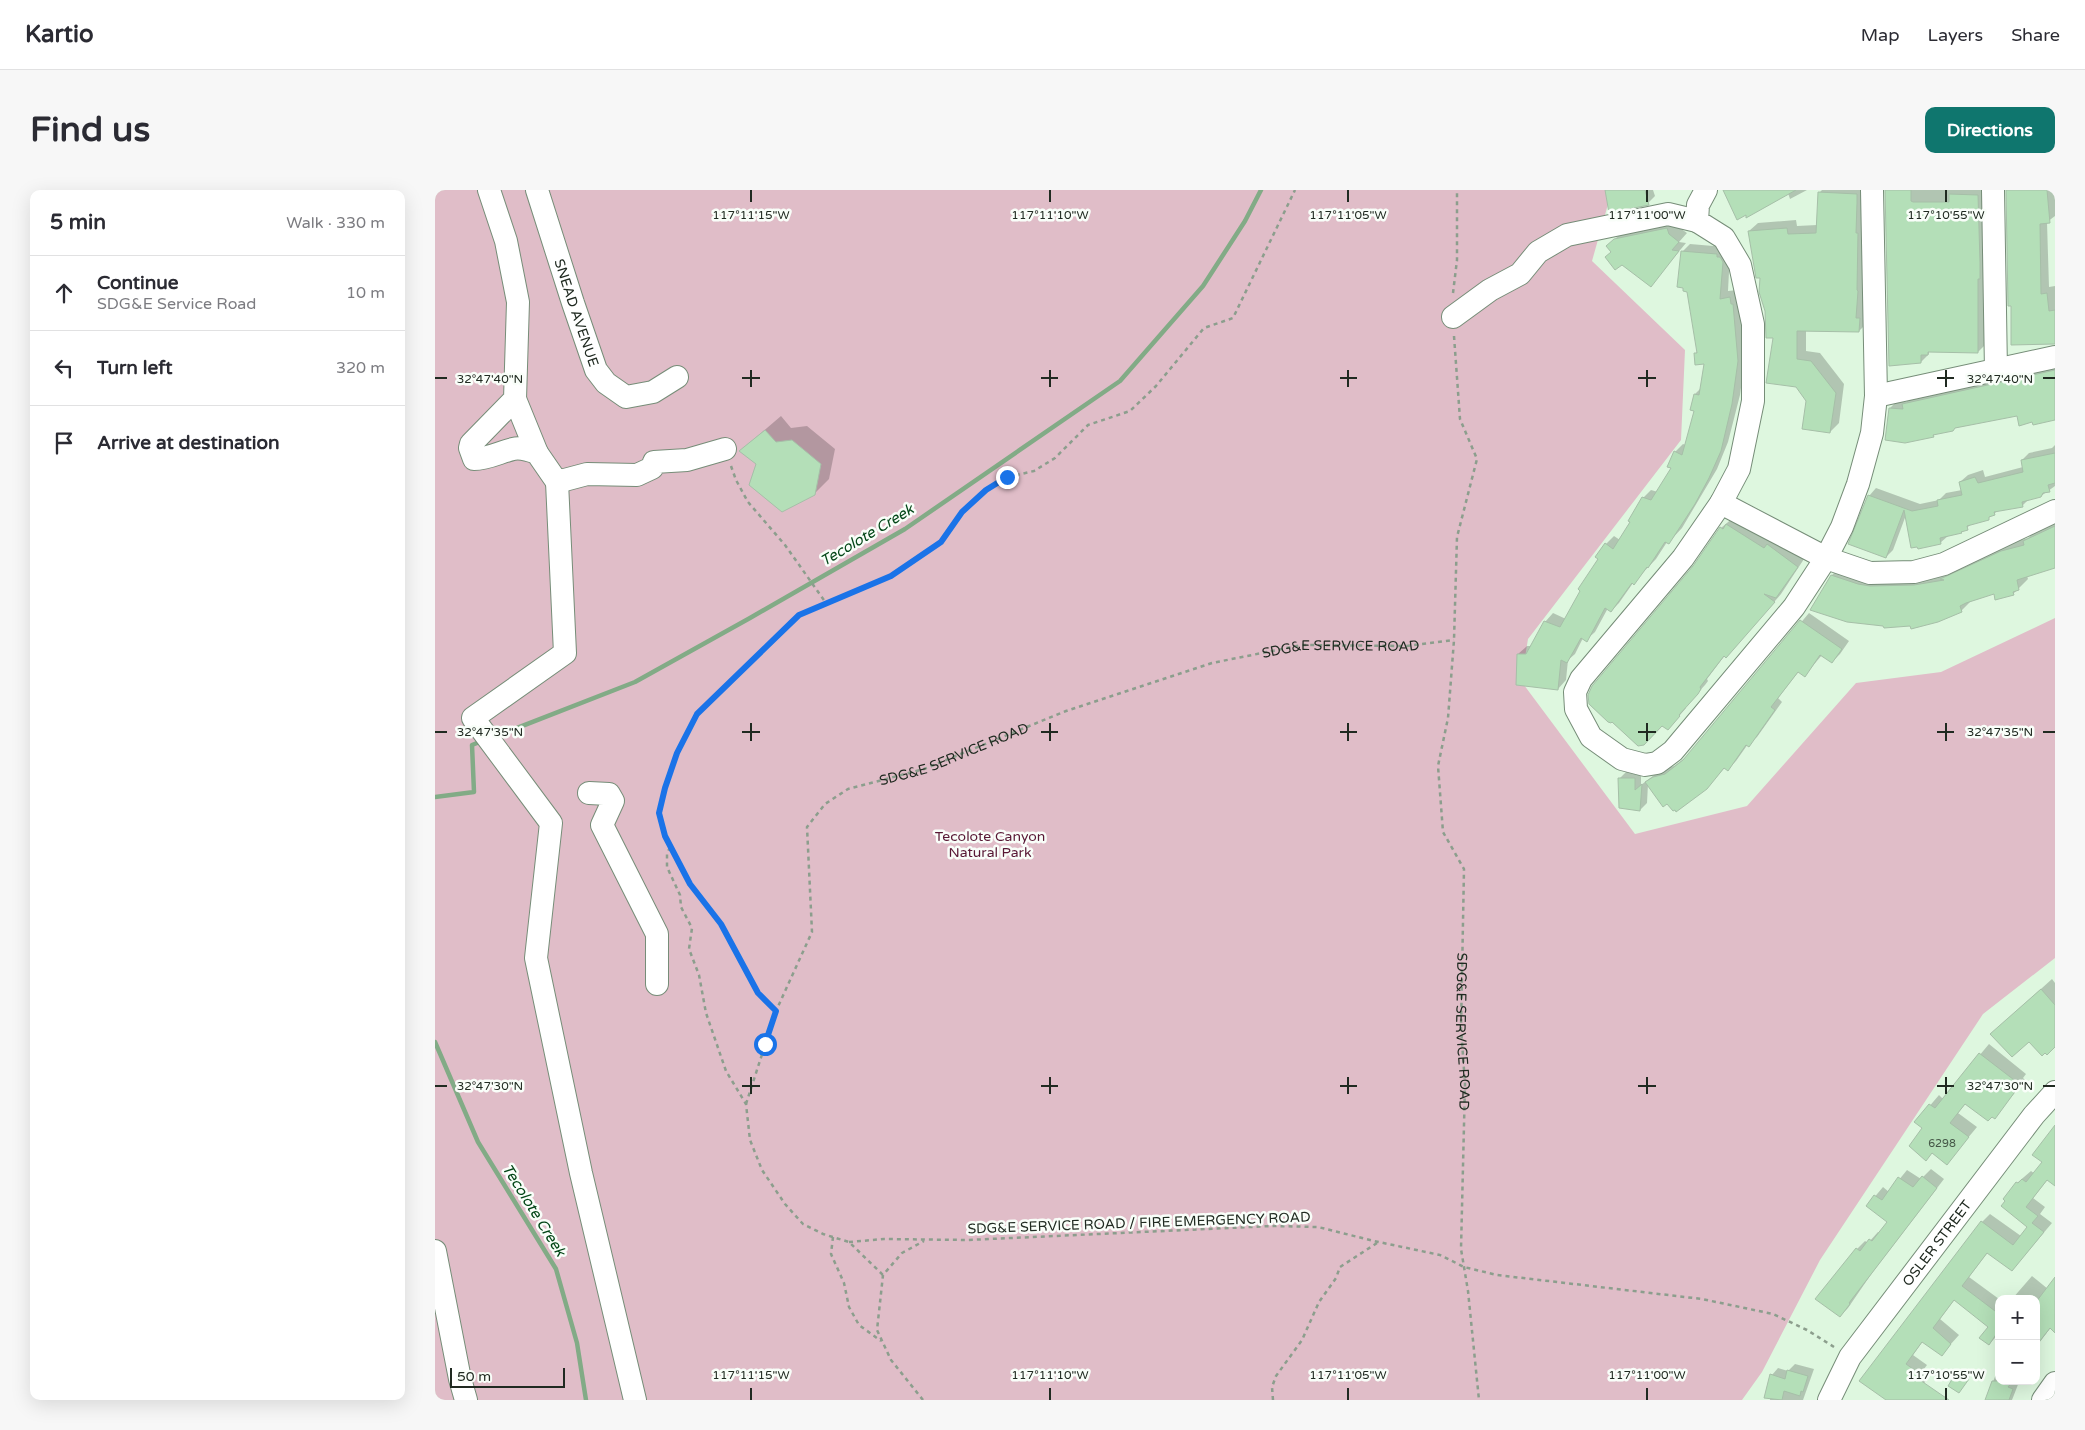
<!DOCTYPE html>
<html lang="en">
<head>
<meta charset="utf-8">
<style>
  body { margin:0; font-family:"Varela Round",sans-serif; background:#f7f7f7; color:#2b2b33 }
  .controls { position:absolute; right:15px; bottom:15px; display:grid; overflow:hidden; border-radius:10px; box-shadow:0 5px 20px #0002 }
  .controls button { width:45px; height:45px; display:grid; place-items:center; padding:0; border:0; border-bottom:1px solid #e1e1e2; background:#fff; color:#2b2b33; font:25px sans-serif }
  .scale { position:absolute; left:15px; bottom:12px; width:115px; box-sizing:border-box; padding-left:5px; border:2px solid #202a21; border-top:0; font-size:14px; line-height:18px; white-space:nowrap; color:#202a21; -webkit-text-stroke:4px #f9fef9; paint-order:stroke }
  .stop { position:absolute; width:15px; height:15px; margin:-11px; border:4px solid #1a73e8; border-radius:50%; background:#fff }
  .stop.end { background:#1a73e8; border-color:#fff; box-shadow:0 1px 5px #0008 }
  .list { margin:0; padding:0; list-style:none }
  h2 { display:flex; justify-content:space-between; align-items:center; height:65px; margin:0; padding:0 20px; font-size:21px }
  h2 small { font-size:16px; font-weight:400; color:#7c7c81 }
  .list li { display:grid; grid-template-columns:32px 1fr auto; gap:15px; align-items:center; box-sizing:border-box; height:75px; padding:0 20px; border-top:1px solid #e1e1e2 }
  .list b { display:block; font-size:19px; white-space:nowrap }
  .list p { margin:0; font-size:16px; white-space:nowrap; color:#7c7c81 }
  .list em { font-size:16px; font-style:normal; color:#7c7c81 }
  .icon { flex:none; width:28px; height:28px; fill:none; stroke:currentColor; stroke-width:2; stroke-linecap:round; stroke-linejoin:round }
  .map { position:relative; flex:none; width:1620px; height:1210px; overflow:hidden; border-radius:10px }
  header { display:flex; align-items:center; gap:30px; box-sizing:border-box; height:70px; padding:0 25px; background:#fff; border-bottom:1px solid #e1e1e2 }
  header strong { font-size:24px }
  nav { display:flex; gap:28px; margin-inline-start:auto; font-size:18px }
  .intro { display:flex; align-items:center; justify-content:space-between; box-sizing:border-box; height:120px; padding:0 30px }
  h1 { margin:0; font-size:35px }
  .button { padding:12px 22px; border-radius:10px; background:#0f766e; color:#fff; font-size:18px; font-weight:700 }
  main { display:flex; gap:30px; padding:0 30px }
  aside { flex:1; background:#fff; border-radius:10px; box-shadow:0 5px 20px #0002 }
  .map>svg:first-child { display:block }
  .green { fill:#e0bdc8 }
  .shadow { fill:#0003 }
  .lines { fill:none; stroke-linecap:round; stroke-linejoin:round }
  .stream { stroke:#82ab86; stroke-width:4.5 }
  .building { fill:#b4dfb8; stroke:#a6bfa8 }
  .minor-casing { stroke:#768d78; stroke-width:24 }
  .path { stroke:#8c9e8d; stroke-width:2.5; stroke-dasharray:4 4; stroke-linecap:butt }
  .minor { stroke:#fff; stroke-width:22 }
  .route { stroke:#1a73e8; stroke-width:6 }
  .ticks { fill:none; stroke:#202a21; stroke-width:2 }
  .labels { text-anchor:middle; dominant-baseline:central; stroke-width:5; stroke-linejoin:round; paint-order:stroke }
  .number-label { font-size:11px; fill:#455747 }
  .street-label { font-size:14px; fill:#202a21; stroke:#f9fef9 }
  .park-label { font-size:14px; fill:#581734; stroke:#f9fef9 }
  .water-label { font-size:15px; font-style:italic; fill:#034617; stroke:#f9fef9 }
  .ticks-label { font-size:12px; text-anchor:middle; fill:#202a21; stroke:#f9fef9; stroke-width:5; stroke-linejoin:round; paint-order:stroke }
</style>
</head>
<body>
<header>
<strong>Kartio</strong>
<nav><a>Map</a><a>Layers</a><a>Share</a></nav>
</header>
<div class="intro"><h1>Find us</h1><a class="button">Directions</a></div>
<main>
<aside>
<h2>5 min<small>Walk · 330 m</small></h2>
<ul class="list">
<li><svg class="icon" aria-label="ahead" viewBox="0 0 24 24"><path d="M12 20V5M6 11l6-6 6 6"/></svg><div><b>Continue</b><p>SDG&amp;E Service Road</p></div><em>10 m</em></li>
<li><svg class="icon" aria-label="left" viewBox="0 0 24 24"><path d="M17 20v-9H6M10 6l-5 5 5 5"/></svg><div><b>Turn left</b></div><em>320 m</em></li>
<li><svg class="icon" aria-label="arrive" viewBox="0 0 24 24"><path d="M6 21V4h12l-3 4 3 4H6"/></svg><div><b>Arrive at destination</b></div></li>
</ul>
</aside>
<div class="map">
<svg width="1620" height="1210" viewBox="0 0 1620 1210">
  <rect width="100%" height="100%" fill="#def7df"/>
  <path class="green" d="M0 0H1177L1157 71 1250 160 1246 250 1093 449 1086 491 1200 644 1312 616 1421 493 1506 482 1620 428V768L1548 824 1385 1070 1327 1182 1307 1210H0Z"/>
  <path class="shadow" d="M1171 0H1218L1220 6 1213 13Z
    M1291 0H1372L1355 9 1353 3Z
    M1387 0H1430L1433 132 1424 141 1371 140V161L1385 163 1409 194 1404 233 1395 242 1372 211 1339 147 1331 121 1327 86 1314 41 1323 33 1361 30 1362 36 1382 35 1384 3Z
    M1451 0H1550L1551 154 1543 162 1494 161V164L1486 172Z
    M1573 0H1620V26L1612 32 1614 97 1620 96V148Z
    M1240 30 1242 36 1252 43 1244 52 1251 53 1216 95 1173 56 1189 40Z
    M1255 54 1290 57 1295 63 1293 101 1303 100 1311 161 1305 205 1293 252 1282 279 1247 338 1234 352H1232L1221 369 1198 393 1184 413 1176 421 1173 418 1160 442 1151 450 1148 448 1140 464 1133 470 1131 490 1123 499 1083 464 1092 456H1096L1110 432 1118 423 1131 429 1171 354 1179 346 1185 350 1197 331 1208 308 1216 300 1223 302 1238 278 1240 262 1248 254 1251 255 1261 220 1260 204 1266 198 1270 173 1260 164 1263 161 1247 62Z
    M1620 175V220L1559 228 1501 243 1498 246 1455 218 1462 211 1471 212 1476 207Z
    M346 226 356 238 372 236 400 259 394 289 379 304 322 274 306 260Z
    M1620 255V296L1606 306 1594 309 1587 316 1564 320 1553 328 1538 333 1526 342 1513 346 1505 353 1471 325 1458 360 1451 367 1434 306 1441 298 1485 314 1504 310 1511 303 1527 300 1525 292 1533 285 1548 280 1550 287 1588 277 1587 270 1594 263 1617 258Z
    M1299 327 1369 369 1346 404 1298 459 1290 465 1272 489 1273 491 1270 495 1250 517 1251 518 1240 531 1259 377 1286 338Z
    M1620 332V377L1592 386 1593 389 1578 404 1560 403 1535 410V412L1526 421 1476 435 1423 433 1397 385 1406 376 1433 385 1576 353 1593 348 1599 342Z
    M1374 423 1414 451 1405 464 1397 472 1387 465 1370 485 1364 481 1343 508 1347 512 1322 547 1313 554 1301 571 1293 579 1290 577 1272 598 1213 594 1212 613 1205 620 1185 588 1192 581 1206 582V595L1227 579 1239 576 1254 565Z
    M1617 789 1620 793V855L1594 850 1568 833Z
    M1554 854 1591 884 1588 888 1590 890 1560 927 1531 913 1523 923 1542 937 1512 973 1498 962 1491 969 1489 938 1481 932 1504 905 1508 909Z
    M1620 937V995L1613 989 1598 1008 1610 1017 1605 1024 1617 1033 1577 1080 1553 1062 1534 1087 1564 1109 1562 1146 1554 1154 1555 1136 1520 1109 1505 1129 1524 1145 1507 1164 1488 1151 1478 1165 1492 1175 1489 1179 1495 1183 1480 1210H1453L1426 1191 1547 1032 1555 1024 1586 1046 1594 1037 1582 993 1596 981 1600 984 1609 972Z
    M1496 979 1509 989 1437 1083 1413 1118 1405 1126 1422 1059 1430 1051 1433 1053 1443 1042 1445 1043 1454 1031 1432 1016 1448 997 1454 1002 1472 980 1486 989Z
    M1597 1086 1613 1099 1620 1089V1132L1601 1157V1109H1577Z
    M1360 1174 1379 1179 1368 1210H1335L1337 1185 1343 1178 1353 1181Z
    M1526 1179 1536 1185 1524 1202 1523 1182Z
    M1564 1181V1191L1584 1192 1577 1210H1551L1561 1184Z"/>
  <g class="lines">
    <path class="stream" d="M59 547 200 492 315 428 470 339 685 191 768 96 810 31 826 0
      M0 607 39 602 37 555 47 551
      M0 852 43 952 121 1079 142 1153 151 1210"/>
  </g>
  <path class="building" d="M1170 0H1210L1214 15 1174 23Z
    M1288 0H1361L1311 28V25L1302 30Z
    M1450 0H1476V11L1478 12H1514V4L1543 5 1545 72V89H1543V163L1493 162V165H1486V173L1454 176Z
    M1571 0H1612L1615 33 1605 34 1606 104 1612 103 1614 121 1620 120V154L1576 155V116H1573Z
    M1383 2 1422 4V13L1421 43H1423L1422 100 1423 101 1421 128H1425L1424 142 1362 141V169L1376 171 1401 203 1395 243 1367 239 1371 211 1361 197 1331 193 1338 148H1331L1330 121 1324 102 1325 88H1321L1313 41 1352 38 1353 44 1381 43Z
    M1232 38 1234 44 1244 52 1237 60 1244 61 1216 97 1187 75 1180 80 1170 67 1176 62 1171 56 1179 49Z
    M1246 61 1282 64V67H1285L1288 72 1285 109 1295 107 1296 114H1298L1303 171 1297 214 1286 261 1274 288 1260 314 1234 354 1230 352 1213 378 1212 377 1199 395 1197 393 1176 422 1170 418 1152 452 1146 448 1132 473 1126 470 1123 500 1081 495 1082 464H1091L1109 431 1125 437 1145 401 1143 399 1163 369 1160 367 1170 353 1178 359 1195 332 1193 331 1207 307 1216 310 1236 278 1232 277 1239 261 1247 265 1259 221 1255 220 1259 204 1264 205 1269 174 1260 175 1259 163H1262L1252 102 1248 101V98L1242 97Z
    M1620 180V230L1598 235 1597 232 1584 236 1582 226 1520 238 1518 241 1498 245 1499 247 1470 253 1450 250 1454 218 1468 219 1467 214Z
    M330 240 341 252 357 250 386 274 380 305 347 322 314 295 321 274 304 261Z
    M1620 263V293L1613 295 1615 302 1608 303 1606 307 1587 312 1588 317 1559 322 1560 325 1554 327V330L1532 336 1533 340 1526 342 1527 343 1505 348 1506 354 1483 359 1482 357 1476 358 1469 320 1451 368 1413 354 1433 305 1477 321 1503 316 1502 310 1527 305 1524 292 1540 287 1543 293 1588 282 1586 270Z
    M1291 334 1329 358 1332 354 1363 377 1341 408 1329 404 1340 412 1291 468 1289 466 1265 497 1266 499 1263 504 1244 525 1245 526 1233 540 1227 536 1209 555 1203 556 1177 532 1176 533 1173 532 1154 514 1153 505 1157 496 1258 376 1285 337 1288 339Z
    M1620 336V378L1582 390 1584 400 1578 402 1579 405 1560 410 1559 404 1531 413 1525 416 1527 422 1503 432 1476 439 1475 436 1449 438 1448 436 1412 432 1375 420 1396 385 1423 394 1435 396 1479 395 1509 390 1505 389 1566 361 1589 355 1588 351Z
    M1365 430 1407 459 1397 473 1385 465 1370 487 1363 482 1336 517 1340 520 1314 557 1311 555 1293 581 1289 578 1272 599 1241 622 1240 620 1238 621 1232 614 1228 617 1210 592 1218 587 1230 584 1248 570Z
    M1183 588H1200V600L1207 594 1205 621 1184 618Z
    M1606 799 1620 815V857L1612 865 1610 863 1607 866 1594 852 1577 867 1555 844Z
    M1544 863 1583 893 1580 897 1582 899 1560 929 1557 927 1553 931 1530 914 1515 933 1534 947 1512 975 1497 963 1491 971 1474 956 1487 938 1479 932 1494 914 1500 918Z
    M1620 935V996L1612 990 1591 1017 1603 1026 1597 1033 1609 1042 1577 1081 1552 1063 1527 1096 1564 1124V1145L1562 1143 1554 1155 1544 1148 1553 1137 1519 1110 1498 1138 1516 1154 1507 1166 1487 1152 1471 1174 1485 1184 1482 1188 1514 1210H1451L1424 1191 1546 1031 1578 1055 1592 1037 1566 1016 1570 1011 1568 1009 1581 992 1583 993 1587 989 1591 992 1607 972 1597 965Z
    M1487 986 1502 998 1414 1113 1415 1114 1405 1127 1380 1109 1421 1058 1425 1061 1434 1049 1437 1051 1452 1032 1431 1016 1439 1005 1447 1010 1463 987 1478 997Z
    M1620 1087V1143L1615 1138 1601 1156V1112Z
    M1352 1180 1373 1186 1368 1202 1366 1201 1365 1206 1349 1201 1347 1210 1329 1208 1335 1184 1350 1189Z
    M1522 1181 1534 1189 1524 1203 1513 1196Z
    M1557 1191H1578L1573 1197 1578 1199 1574 1210H1550Z"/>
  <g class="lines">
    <g class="minor-casing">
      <g id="minor">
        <path d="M54 0 71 51 83 112 80 209 36 254 35 258 39 269C53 269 65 262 78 259 86 257 94 260 102 263L122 292 152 284 202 285 217 278 219 272 252 270 290 259"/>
        <path id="s3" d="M102 0 138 113 161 180 171 193 191 207 218 202 242 187"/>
        <path d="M1271 0 1263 15 1262 31 1289 48 1305 75 1318 134V211L1304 279 1286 313 1248 368 1146 489 1140 502 1141 519 1156 547 1187 569 1210 575 1222 573 1238 561 1359 417 1391 368 1407 337 1423 294 1437 243 1441 206 1437 0"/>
        <path d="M1558 0 1561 181"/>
        <path d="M1018 127 1055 100 1085 84 1103 62 1132 45 1233 24 1262 31"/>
        <path d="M1441 206 1620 167"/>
        <path d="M80 209 102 263"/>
        <path d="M122 292 130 463 38 528 116 633 101 768 146 983 200 1210"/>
        <path d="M1286 313 1391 368 1435 383 1479 382 1509 374 1620 321"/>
        <path d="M154 603 174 604 178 611 167 635 222 744V794"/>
        <path d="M0 1061 25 1189 31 1210"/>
        <path id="s4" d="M1394 1210 1415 1167 1599 925 1620 902"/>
        <path d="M1608 1210 1620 1193"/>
      </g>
    </g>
    <g class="path">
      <path d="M1018 103 1022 70V0"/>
      <path id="s1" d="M1019 146 1025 229 1042 269 1022 347 1019 450 1013 528 1003 576 1008 642 1029 679 1026 838 1030 894 1026 1059 1033 1101 1044 1210"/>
      <path d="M296 276 301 290 313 312 350 355 391 413"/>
      <path d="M235 657 232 664V677L245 705 246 717 257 738 254 759 264 785 271 823 291 881 311 914 315 950 327 980 350 1014 368 1034 388 1044 414 1052 448 1085"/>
      <path d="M341 821 323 803 285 734 255 694 230 646 224 623 230 598 242 563 262 524 364 425 456 386 506 352 527 322 551 299 573 287 599 281 620 268 653 235 695 221 721 196 769 138 798 128 860 0"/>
      <path id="s2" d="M311 914 341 821 377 742 372 637 390 614 413 599 489 579 631 521 777 473 867 455 972 456 1019 450"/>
      <path d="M398 1047 396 1064 409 1093 414 1117 424 1135 446 1151"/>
      <path d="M414 1052 449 1049 533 1050 837 1036 883 1037 939 1051 1005 1065 1029 1077 1062 1085 1267 1109 1338 1124 1372 1140 1399 1157"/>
      <path d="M488 1210 456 1170 442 1140 448 1085 467 1063 489 1051"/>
      <path d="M838 1210 837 1197 841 1186 867 1150 884 1112 901 1088 905 1077 942 1053"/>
    </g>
    <use href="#minor" class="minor"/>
  </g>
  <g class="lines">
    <path class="route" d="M330 854 341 821 323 803 286 734 255 694 230 646 224 623 230 598 242 563 262 524 364 425 456 386 506 352 527 322 551 300 572 287"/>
  </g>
  <path class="ticks" d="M316 0V12M615 0V12M913 0V12M1212 0V12M1511 0V12M316 180V197M615 180V197M913 180V197M1212 180V197M1511 180V197M0 188H12M307 188H325M606 188H623M905 188H922M1203 188H1221M1502 188H1519M1608 188H1620M316 533V551M615 533V551M913 533V551M1212 533V551M1511 533V551M0 542H12M307 542H325M606 542H623M905 542H922M1203 542H1221M1502 542H1519M1608 542H1620M316 887V904M615 887V904M913 887V904M1212 887V904M1511 887V904M0 896H12M307 896H325M606 896H623M905 896H922M1203 896H1221M1502 896H1519M1608 896H1620M316 1198V1210M615 1198V1210M913 1198V1210M1212 1198V1210M1511 1198V1210"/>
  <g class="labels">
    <g class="number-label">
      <text x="1507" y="953">6298</text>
    </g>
    <g class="street-label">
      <text stroke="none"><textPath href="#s3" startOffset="129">SNEAD AVENUE</textPath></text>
      <text stroke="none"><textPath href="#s2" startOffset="862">SDG&amp;E SERVICE ROAD</textPath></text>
      <text stroke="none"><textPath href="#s2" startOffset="458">SDG&amp;E SERVICE ROAD</textPath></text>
      <text stroke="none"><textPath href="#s1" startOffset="709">SDG&amp;E SERVICE ROAD</textPath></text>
      <text transform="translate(704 1033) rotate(-2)">SDG&amp;E SERVICE ROAD / FIRE EMERGENCY ROAD</text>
      <text stroke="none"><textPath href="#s4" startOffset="191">OSLER STREET</textPath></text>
    </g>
    <g class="park-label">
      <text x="555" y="646">Tecolote Canyon<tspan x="555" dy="16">Natural Park</tspan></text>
    </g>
    <g class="water-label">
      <text transform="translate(432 345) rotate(-31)">Tecolote Creek</text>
      <text transform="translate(99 1020) rotate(58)">Tecolote Creek</text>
    </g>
  </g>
  <g class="ticks-label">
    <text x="316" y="29">117°11'15"W</text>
    <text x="615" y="29">117°11'10"W</text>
    <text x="913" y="29">117°11'05"W</text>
    <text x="1212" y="29">117°11'00"W</text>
    <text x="1511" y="29">117°10'55"W</text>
    <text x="55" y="193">32°47'40"N</text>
    <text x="1565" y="193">32°47'40"N</text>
    <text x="55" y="546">32°47'35"N</text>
    <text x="1565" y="546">32°47'35"N</text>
    <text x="55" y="900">32°47'30"N</text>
    <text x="1565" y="900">32°47'30"N</text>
    <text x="316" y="1189">117°11'15"W</text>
    <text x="615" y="1189">117°11'10"W</text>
    <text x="913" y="1189">117°11'05"W</text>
    <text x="1212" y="1189">117°11'00"W</text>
    <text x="1511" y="1189">117°10'55"W</text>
  </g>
</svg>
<div class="controls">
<button>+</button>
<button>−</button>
</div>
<div class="scale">50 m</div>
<div class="stop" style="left:330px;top:854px"></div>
<div class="stop end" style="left:572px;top:287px"></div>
</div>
</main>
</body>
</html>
